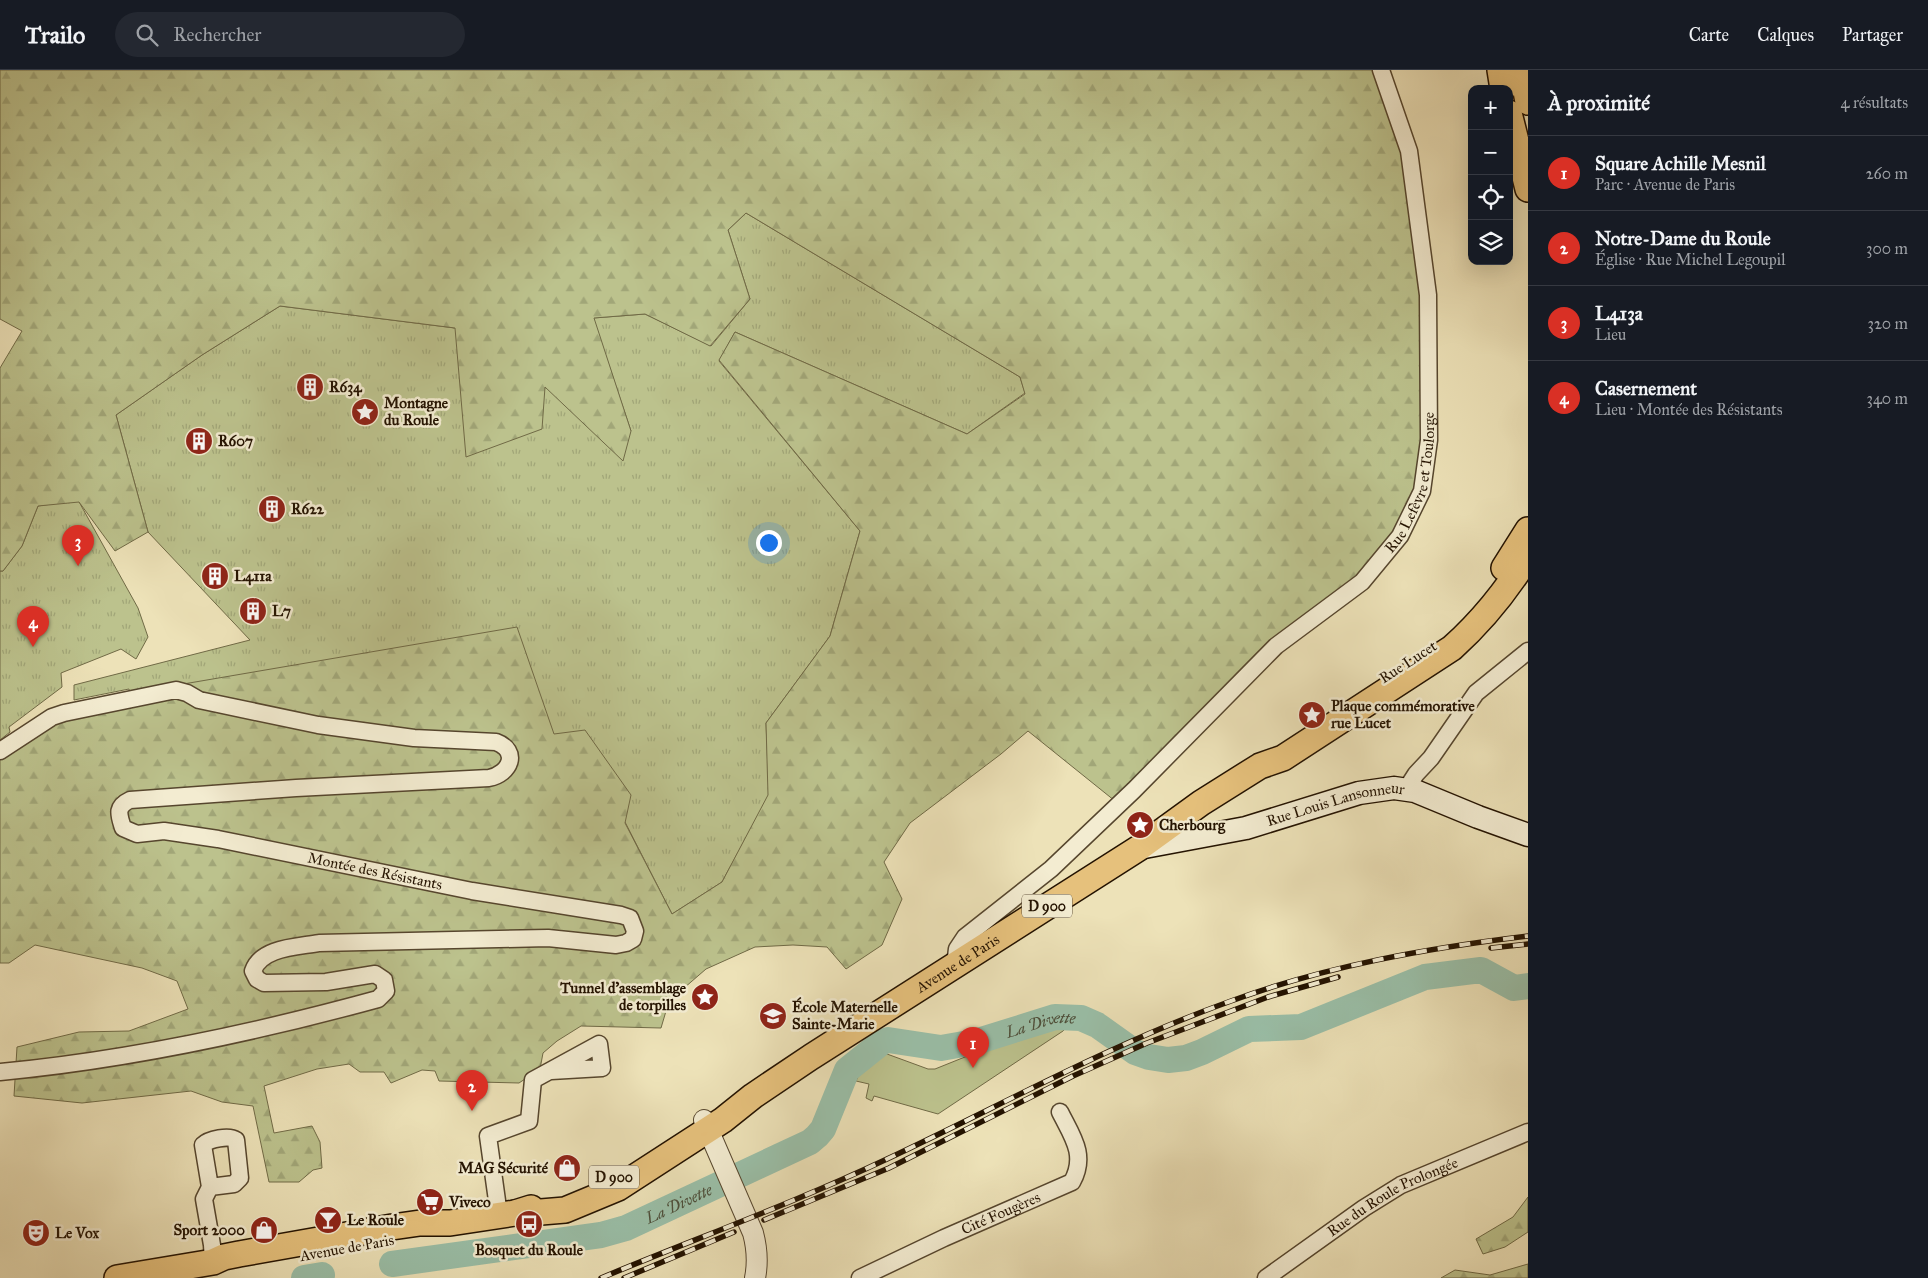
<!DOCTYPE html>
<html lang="fr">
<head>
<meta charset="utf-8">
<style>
  body { margin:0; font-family:"IM FELL Great Primer",serif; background:#242831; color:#f1f3f6 }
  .controls { position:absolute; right:15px; top:15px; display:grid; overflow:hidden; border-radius:10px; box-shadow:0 5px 20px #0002 }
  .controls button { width:45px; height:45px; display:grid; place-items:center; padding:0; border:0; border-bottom:1px solid #363941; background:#171b24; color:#f1f3f6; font:25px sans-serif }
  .you { position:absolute; left:768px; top:472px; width:18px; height:18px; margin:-12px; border:4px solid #fff; border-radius:50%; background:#1a73e8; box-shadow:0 0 0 8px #1a73e833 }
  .badge { display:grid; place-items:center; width:32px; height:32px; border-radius:50%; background:#d93025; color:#fff; font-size:16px; font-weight:700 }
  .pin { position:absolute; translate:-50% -41px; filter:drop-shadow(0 1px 2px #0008) }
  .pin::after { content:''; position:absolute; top:26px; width:18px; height:15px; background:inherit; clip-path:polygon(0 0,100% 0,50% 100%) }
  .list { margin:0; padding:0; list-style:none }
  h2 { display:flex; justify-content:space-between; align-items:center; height:65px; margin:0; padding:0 20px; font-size:21px }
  h2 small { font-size:16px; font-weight:400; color:#9ea1a6 }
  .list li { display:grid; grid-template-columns:32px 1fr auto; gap:15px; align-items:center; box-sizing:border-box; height:75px; padding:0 20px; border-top:1px solid #363941 }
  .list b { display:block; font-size:19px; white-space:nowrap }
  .list p { margin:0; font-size:16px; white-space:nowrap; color:#9ea1a6 }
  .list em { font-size:16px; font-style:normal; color:#9ea1a6 }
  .icon { flex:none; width:28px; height:28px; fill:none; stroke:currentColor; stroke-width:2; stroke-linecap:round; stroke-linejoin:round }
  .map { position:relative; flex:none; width:1528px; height:1208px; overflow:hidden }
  header { display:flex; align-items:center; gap:30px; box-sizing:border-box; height:70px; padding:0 25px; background:#171b24; border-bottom:1px solid #363941 }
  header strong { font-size:24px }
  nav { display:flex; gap:28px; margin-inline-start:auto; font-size:18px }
  .search { width:350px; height:45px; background:#242831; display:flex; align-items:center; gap:12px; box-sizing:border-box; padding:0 18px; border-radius:28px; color:#9ea1a6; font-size:19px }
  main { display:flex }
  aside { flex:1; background:#171b24 }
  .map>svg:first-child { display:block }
  .grass { fill:url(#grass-tufts); stroke:#706a46 }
  .forest { fill:url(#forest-firs); stroke:#706a46 }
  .park { fill:#bcc28d; stroke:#706a46 }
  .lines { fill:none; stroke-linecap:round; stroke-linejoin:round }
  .river { stroke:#9abfa8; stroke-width:26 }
  .minor-casing { stroke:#56462e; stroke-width:19 }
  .tertiary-casing { stroke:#56462e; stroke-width:22 }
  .secondary-casing { stroke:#231200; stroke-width:25 }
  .primary-casing { stroke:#231200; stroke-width:28 }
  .minor { stroke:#f3ecd1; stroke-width:16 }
  .tertiary { stroke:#f3ecd1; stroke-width:20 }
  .secondary { stroke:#f3ecd1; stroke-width:22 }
  .primary { stroke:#e6c17c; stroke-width:25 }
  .rail-casing { stroke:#231200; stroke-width:5.5 }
  .rail { stroke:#f3ecd1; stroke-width:4; stroke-dasharray:11; stroke-linecap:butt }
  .labels { text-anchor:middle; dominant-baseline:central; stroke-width:5; stroke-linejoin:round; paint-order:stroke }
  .shield { fill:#f3ecd1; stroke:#61533f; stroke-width:1 }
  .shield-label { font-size:14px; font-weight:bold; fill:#231200 }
  .poi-label { font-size:15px; font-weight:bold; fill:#231200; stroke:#f3ecd1; text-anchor:start }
  .street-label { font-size:15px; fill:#231200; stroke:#f3ecd1 }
  .water-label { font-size:16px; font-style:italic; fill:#4d4f3b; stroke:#f3ecd1 }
</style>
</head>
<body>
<header>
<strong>Trailo</strong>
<div class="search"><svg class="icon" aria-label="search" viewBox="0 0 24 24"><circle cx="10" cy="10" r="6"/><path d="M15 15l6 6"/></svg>Rechercher</div>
<nav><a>Carte</a><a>Calques</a><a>Partager</a></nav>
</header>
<main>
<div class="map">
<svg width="1528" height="1208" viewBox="0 0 1528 1208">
  <defs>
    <pattern id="grass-tufts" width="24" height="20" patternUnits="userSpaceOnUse" patternTransform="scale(1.25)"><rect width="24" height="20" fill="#bcc28d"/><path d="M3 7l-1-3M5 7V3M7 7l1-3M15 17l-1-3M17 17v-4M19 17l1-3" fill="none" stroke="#a1a678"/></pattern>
    <pattern id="forest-firs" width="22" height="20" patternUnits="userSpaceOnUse" patternTransform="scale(1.25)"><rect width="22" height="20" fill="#bcc28d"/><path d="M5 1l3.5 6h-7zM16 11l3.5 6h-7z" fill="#a1a678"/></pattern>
  </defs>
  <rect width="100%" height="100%" fill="#ede2b8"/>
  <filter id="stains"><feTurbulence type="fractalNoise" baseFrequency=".004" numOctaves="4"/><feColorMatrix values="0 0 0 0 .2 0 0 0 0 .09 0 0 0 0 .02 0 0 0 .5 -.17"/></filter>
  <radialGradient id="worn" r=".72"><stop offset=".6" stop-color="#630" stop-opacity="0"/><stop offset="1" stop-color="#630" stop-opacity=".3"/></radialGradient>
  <path class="grass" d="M746 143 1020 307 1025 323 967 364 735 262 719 291 860 461 830 566 766 653 769 725 722 812 672 844 625 752 130 625 129 619 74 630V615L250 570 148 462 116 345 202 285 280 236 455 258 544 317 631 361 593 248 645 244 711 276 750 229 728 160Z
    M78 430 138 538 148 567 136 589 121 579 61 603 62 617 9 657 10 662 0 670V501H3L22 476 38 436Z"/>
  <path class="forest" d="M0 0H1381L1409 81 1428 225 1422 421 1362 512 1276 576 1120 735 1028 661 1001 684 910 753 884 792 902 829 882 875 846 899 827 877 793 875 755 877 706 899 669 931 661 958 581 956 557 971 543 983 540 999 519 1013 439 1011 435 1001 422 1000 391 1013 384 1002H360L349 994 317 999 264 1016 274 1063 312 1056 320 1072 322 1098 313 1100 299 1112H269L253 1036 222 1032 191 1021 82 1033 14 1026 17 977 79 962 129 961 188 939 177 911 142 898 35 875 9 893H0V680L53 641 160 618 517 557 554 664 585 660 631 725 625 753 672 844 722 812 768 725 766 653 830 566 860 461 719 290 735 262 967 364 1025 324 1020 307 746 143 728 160 750 229 710 276 645 244 594 248 631 361 623 391 545 317 542 359 466 387 455 258 280 236 202 285 116 345 148 462 115 481 79 432 38 436 22 476 3 501H0V298L22 261 0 249Z
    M1528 1127V1162L1505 1177 1483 1184 1476 1169 1513 1147Z
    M1528 1194V1208H1441L1455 1200 1490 1205Z"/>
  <path class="park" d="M1068 951 1072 952 1063 961 938 1044 874 1026 872 1031 866 1028 869 1014 856 1011C862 996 872 987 887 984L928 999H935L1052 952Z"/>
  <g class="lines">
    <g class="river">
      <path id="s1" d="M392 1194 601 1165 626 1158 810 1072 817 1066 823 1059 847 1000 882 972 888 970 941 978 975 972 1055 947 1081 948 1097 955 1135 982 1149 987 1168 990 1186 988 1202 982 1249 959 1301 957 1425 907 1481 900 1514 918 1528 916"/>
      <path d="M304 1208 322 1205"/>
    </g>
    <g class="minor-casing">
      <g id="minor">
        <path id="s2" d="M0 681 52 647 64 643 176 620 187 623 199 630 318 655 414 668 496 672C520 681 510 704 489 708L296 718 130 730C115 737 119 745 123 758L137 764 164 761 218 769 472 821 621 845 630 848 635 861 633 869 626 873 616 875 548 868 319 873C298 877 261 877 253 901L257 909 264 913 326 912 375 904 384 910 386 921 378 929C254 963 128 990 0 1002"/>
        <path d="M1407 718 1416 704 1431 688 1476 623 1528 581"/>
        <path id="s3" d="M955 895 957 879 965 867 1051 799 1134 720 1276 576 1362 512 1400 466 1422 421 1429 370 1428 225 1409 81 1381 0"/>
        <path d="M210 1117 234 1114 240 1108 236 1070C229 1065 209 1069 203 1075L210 1117 204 1129 212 1175 213 1192"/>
        <path d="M499 1145 488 1066 529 1051 533 1010 599 974 602 998 551 1001"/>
        <path id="s4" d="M860 1208 944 1168 1072 1112C1087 1085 1072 1066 1060 1042"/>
        <path id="s5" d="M1266 1208 1364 1138 1401 1115 1528 1062"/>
      </g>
    </g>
    <g class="tertiary-casing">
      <path id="tertiary" d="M704 1050 753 1163C757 1178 758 1193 755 1208"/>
    </g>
    <g class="secondary-casing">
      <g id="secondary">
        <path id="s6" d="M1139 778 1246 758 1359 723 1394 718 1415 721 1478 747 1528 765"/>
      </g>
    </g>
    <g class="primary-casing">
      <g id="primary">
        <path d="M1500 0 1503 19"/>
        <path d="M1522 0 1528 32"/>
        <path d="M1509 43 1528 119"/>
        <path d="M1504 498 1528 460"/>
        <path id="s7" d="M515 1143H529L565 1140 618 1118 723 1050 753 1026 811 987 1139 778 1201 733 1260 696 1283 688 1452 578C1481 552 1507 520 1528 486"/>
        <path d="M117 1208 213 1192 224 1187 239 1184 392 1157 420 1153H450L515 1143 531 1138"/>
      </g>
    </g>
    <use href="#minor" class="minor"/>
    <use href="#tertiary" class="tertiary"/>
    <use href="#secondary" class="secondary"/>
    <use href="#primary" class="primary"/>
    <g class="rail-casing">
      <path id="rail" d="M1491 878 1528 874
        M764 1150 889 1098 1073 1006 1147 973 1268 927 1338 907
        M601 1208C697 1168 794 1133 887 1089 1002 1035 1111 974 1231 931 1326 896 1428 878 1528 866
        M624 1208 734 1162"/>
    </g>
    <use href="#rail" class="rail"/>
  </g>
  <defs>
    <g id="building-disc" transform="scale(1.4375)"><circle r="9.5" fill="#8f2418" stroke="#f3ecd1"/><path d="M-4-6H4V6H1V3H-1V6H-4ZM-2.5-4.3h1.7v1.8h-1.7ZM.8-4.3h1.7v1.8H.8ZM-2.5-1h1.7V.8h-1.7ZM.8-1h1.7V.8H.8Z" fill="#fff"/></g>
    <g id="sight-disc" transform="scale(1.4375)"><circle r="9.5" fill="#8f2418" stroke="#f3ecd1"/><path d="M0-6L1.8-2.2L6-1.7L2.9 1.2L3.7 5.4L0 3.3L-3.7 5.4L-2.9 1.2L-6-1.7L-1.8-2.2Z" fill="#fff"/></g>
    <g id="school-disc" transform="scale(1.4375)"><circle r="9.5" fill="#8f2418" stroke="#f3ecd1"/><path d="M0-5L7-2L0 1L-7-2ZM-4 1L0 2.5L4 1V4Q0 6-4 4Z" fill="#fff"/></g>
    <g id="shop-disc" transform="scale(1.4375)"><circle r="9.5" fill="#8f2418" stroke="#f3ecd1"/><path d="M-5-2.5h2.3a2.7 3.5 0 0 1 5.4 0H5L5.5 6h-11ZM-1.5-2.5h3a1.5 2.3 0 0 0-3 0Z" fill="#fff"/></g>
    <g id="supermarket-disc" transform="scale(1.4375)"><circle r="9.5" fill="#8f2418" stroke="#f3ecd1"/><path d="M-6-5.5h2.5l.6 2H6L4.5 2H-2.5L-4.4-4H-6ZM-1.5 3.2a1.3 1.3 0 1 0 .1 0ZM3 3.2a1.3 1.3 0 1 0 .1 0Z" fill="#fff"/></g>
    <g id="bar-disc" transform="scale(1.4375)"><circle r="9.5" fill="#8f2418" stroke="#f3ecd1"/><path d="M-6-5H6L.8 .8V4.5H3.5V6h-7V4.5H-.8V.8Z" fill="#fff"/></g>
    <g id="bus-disc" transform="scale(1.4375)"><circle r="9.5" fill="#8f2418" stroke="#f3ecd1"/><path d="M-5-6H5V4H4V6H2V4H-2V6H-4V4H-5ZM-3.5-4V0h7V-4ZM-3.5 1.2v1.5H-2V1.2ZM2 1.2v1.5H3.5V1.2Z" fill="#fff"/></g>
    <g id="theatre-disc" transform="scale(1.4375)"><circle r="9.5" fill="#8f2418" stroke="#f3ecd1"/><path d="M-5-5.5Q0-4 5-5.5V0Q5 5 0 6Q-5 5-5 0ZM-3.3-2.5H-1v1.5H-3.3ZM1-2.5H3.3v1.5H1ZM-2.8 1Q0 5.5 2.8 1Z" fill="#fff"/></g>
  </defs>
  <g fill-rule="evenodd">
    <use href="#building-disc" x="310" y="317"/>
    <use href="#sight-disc" x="365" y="342"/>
    <use href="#building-disc" x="199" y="371"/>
    <use href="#building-disc" x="272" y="439"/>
    <use href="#building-disc" x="215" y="506"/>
    <use href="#building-disc" x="253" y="541"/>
    <use href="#sight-disc" x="1312" y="645"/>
    <use href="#sight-disc" x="1140" y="755"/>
    <use href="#sight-disc" x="705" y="927"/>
    <use href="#school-disc" x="773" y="946"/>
    <use href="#shop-disc" x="567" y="1098"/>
    <use href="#supermarket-disc" x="430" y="1132"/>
    <use href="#bar-disc" x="328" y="1150"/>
    <use href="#bus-disc" x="529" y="1154"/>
    <use href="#shop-disc" x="264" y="1160"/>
    <use href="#theatre-disc" x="36" y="1163"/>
  </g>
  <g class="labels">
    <g class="shield">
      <rect x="1022" y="824.5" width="50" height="23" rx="4"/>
      <rect x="589" y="1095.5" width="50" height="23" rx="4"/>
    </g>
    <g class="shield-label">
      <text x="1047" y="836">D 900</text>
      <text x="614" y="1107">D 900</text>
    </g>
    <g class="poi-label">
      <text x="329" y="317">R634</text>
      <text x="384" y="333">Montagne<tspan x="384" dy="17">du Roule</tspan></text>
      <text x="218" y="371">R607</text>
      <text x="291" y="439">R622</text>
      <text x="234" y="506">L411a</text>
      <text x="272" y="541">L7</text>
      <text x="1331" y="636">Plaque commémorative<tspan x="1331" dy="17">rue Lucet</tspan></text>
      <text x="1159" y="755">Cherbourg</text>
      <text x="686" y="918" text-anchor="end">Tunnel d'assemblage<tspan x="686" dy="17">de torpilles</tspan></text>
      <text x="792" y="937">École Maternelle<tspan x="792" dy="17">Sainte-Marie</tspan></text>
      <text x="548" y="1098" text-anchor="end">MAG Sécurité</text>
      <text x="449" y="1132">Viveco</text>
      <text x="347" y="1150">Le Roule</text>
      <text x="245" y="1160" text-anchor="end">Sport 2000</text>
      <text x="55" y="1163">Le Vox</text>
      <text x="529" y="1180" text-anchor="middle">Bosquet du Roule</text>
    </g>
    <g class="street-label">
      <text stroke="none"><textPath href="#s3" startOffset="679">Rue Lefèvre et Toulorge</textPath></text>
      <text transform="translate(1408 592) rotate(-33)">Rue Lucet</text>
      <text stroke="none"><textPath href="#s6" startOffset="202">Rue Louis Lansonneur</textPath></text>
      <text stroke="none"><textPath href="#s2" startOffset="1219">Montée des Résistants</textPath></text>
      <text stroke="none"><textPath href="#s7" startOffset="515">Avenue de Paris</textPath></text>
      <text stroke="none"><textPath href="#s5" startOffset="151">Rue du Roule Prolongée</textPath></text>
      <text stroke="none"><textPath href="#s4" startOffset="155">Cité Fougères</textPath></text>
      <text transform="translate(347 1178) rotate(-10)">Avenue de Paris</text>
    </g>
    <g class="water-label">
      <text stroke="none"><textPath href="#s1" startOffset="730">La Divette</textPath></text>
      <text stroke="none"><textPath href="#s1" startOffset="295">La Divette</textPath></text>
    </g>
  </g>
  <rect width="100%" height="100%" filter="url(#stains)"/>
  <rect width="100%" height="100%" fill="url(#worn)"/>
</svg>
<div class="controls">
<button>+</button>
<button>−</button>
<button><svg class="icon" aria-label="locate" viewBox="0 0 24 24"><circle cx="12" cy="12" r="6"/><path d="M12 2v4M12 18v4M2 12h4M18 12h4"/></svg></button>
<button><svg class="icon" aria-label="layers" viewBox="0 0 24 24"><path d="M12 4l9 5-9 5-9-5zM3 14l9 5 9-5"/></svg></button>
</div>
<div class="you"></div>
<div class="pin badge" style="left:973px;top:998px">1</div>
<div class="pin badge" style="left:472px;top:1041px">2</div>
<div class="pin badge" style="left:78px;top:496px">3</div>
<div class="pin badge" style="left:33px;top:577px">4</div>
</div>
<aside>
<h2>À proximité<small>4 résultats</small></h2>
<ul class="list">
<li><span class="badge">1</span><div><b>Square Achille Mesnil</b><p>Parc · Avenue de Paris</p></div><em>260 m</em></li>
<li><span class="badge">2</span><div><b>Notre-Dame du Roule</b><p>Église · Rue Michel Legoupil</p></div><em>300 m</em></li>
<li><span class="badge">3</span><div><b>L413a</b><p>Lieu</p></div><em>320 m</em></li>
<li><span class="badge">4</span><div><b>Casernement</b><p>Lieu · Montée des Résistants</p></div><em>340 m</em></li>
</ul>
</aside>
</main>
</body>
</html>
